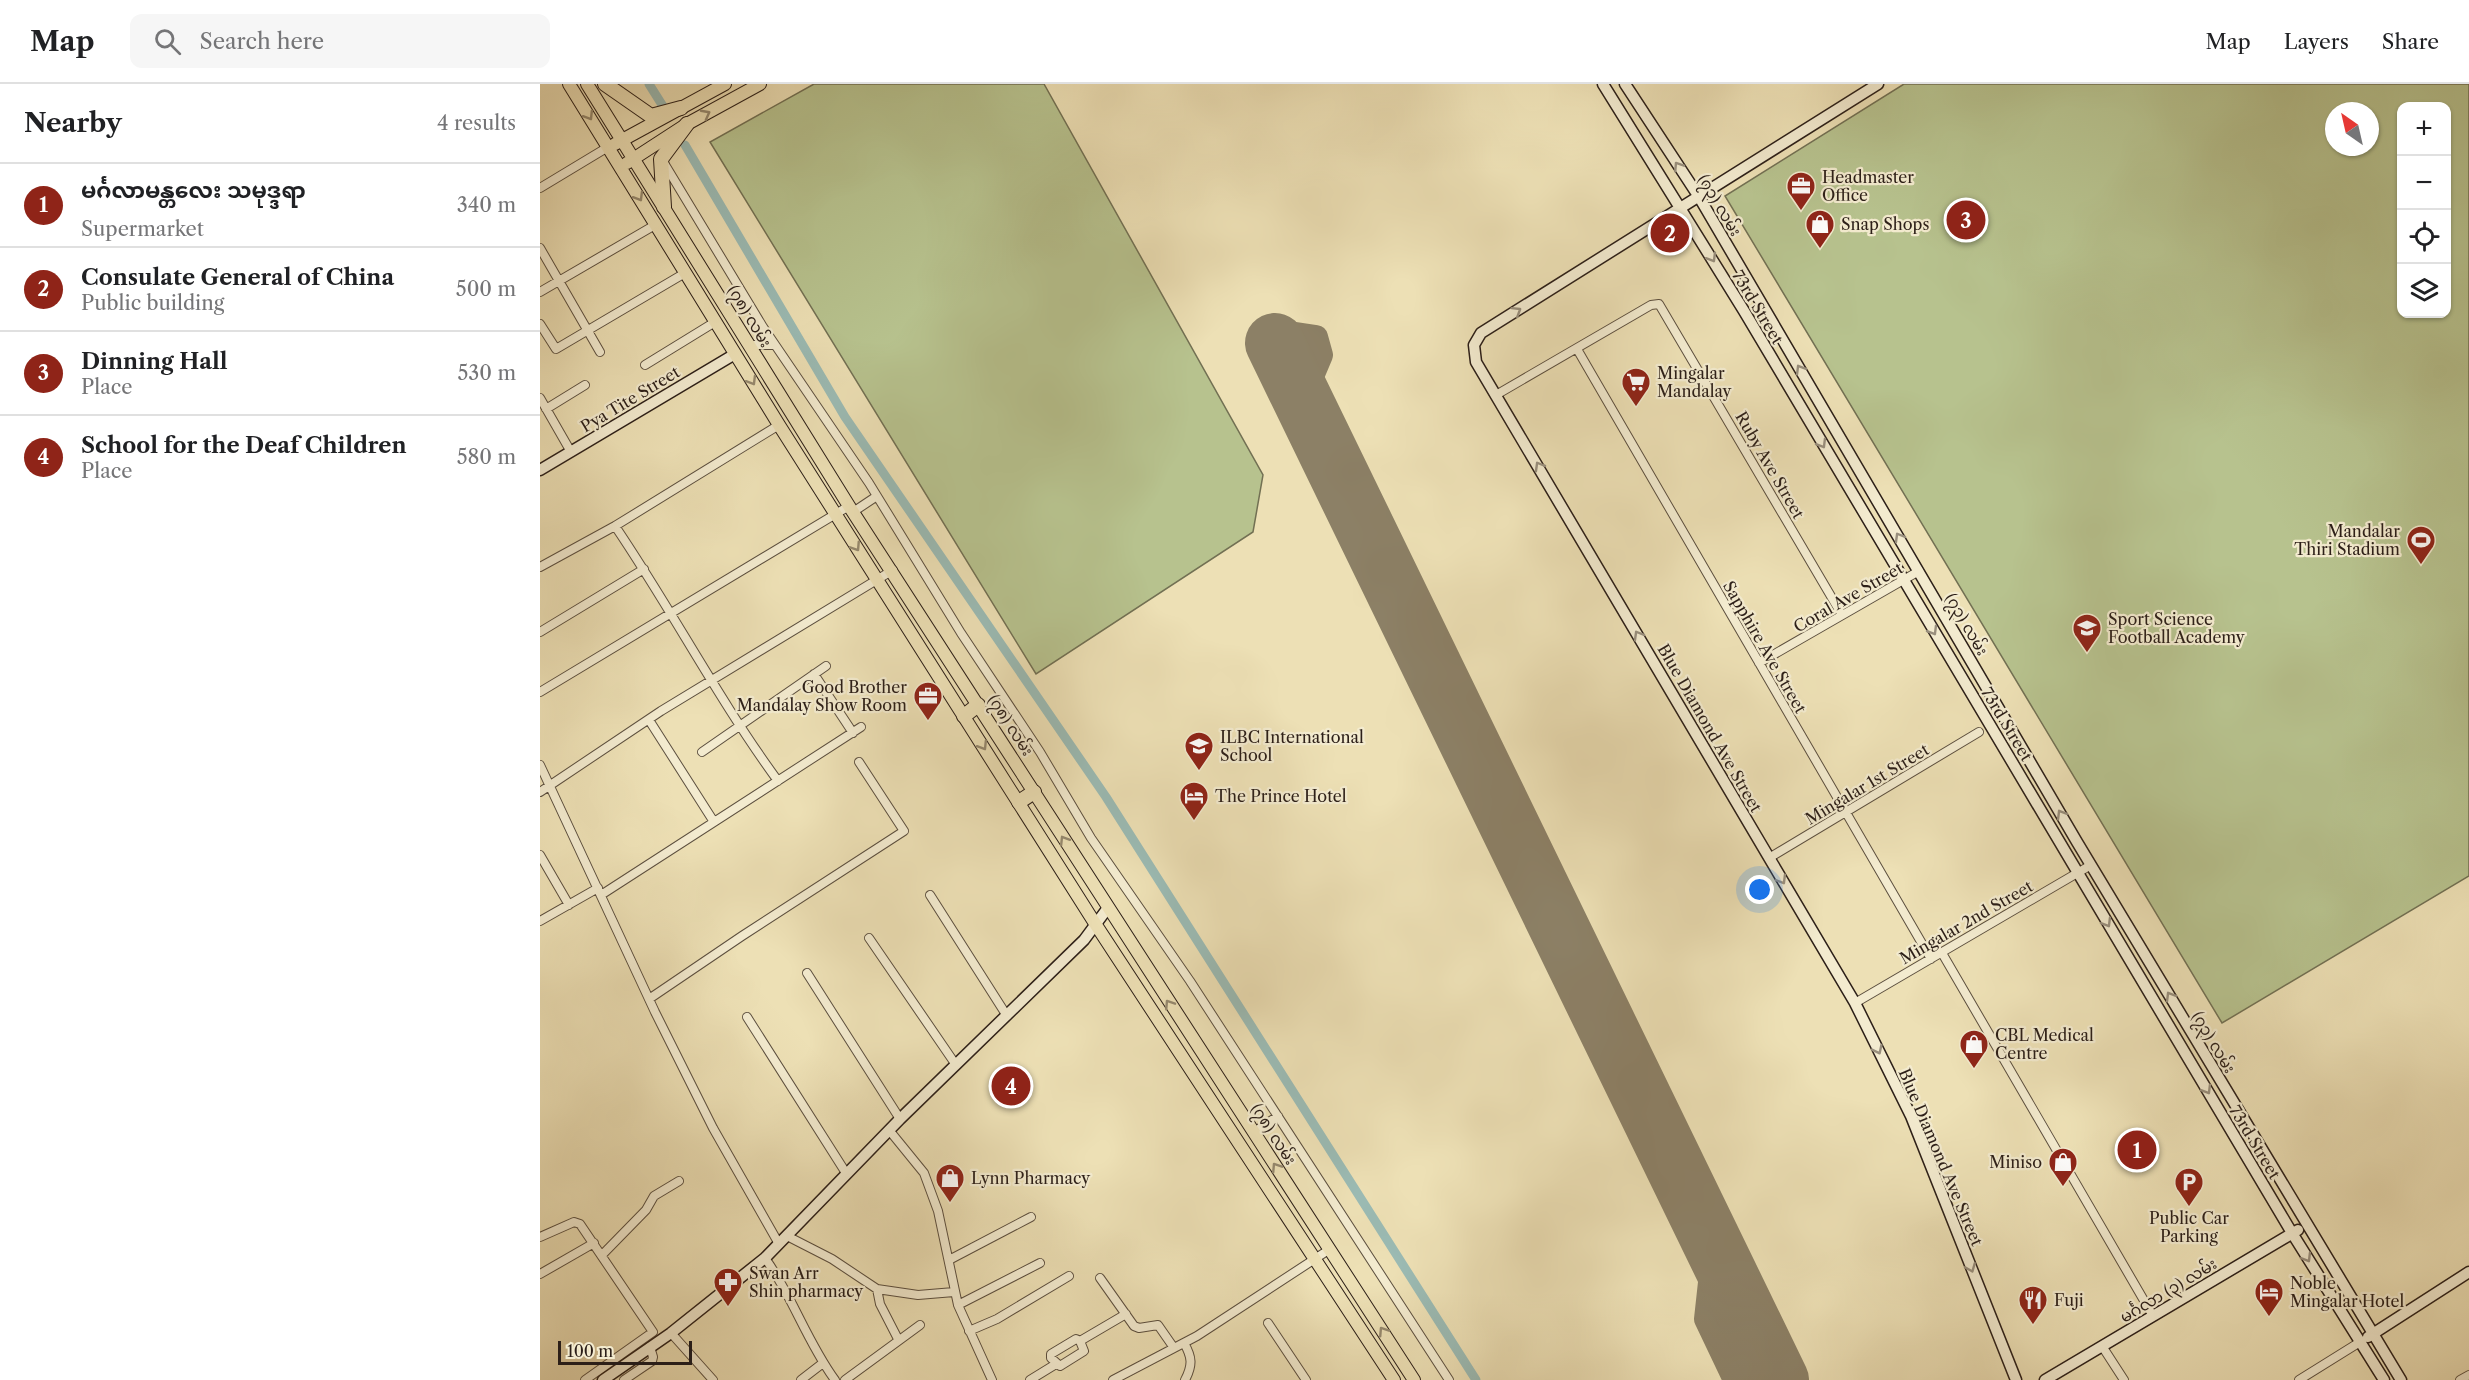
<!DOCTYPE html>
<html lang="en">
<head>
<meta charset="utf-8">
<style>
  body { margin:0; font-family:"Libre Caslon Text","Noto Sans Myanmar",serif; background:#f6f6f6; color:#202124 }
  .controls { position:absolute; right:18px; top:18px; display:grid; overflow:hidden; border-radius:12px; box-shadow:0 2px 4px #0004 }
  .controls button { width:54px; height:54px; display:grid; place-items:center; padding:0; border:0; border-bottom:2px solid #e0e0e0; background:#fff; color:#202124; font:30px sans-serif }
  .compass { position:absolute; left:1785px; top:18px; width:54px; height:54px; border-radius:50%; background:#fff; box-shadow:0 2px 4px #0004; rotate:326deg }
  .scale { position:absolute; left:18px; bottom:15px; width:134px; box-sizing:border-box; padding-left:6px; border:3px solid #2c1f18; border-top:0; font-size:16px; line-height:21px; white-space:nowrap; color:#2c1f18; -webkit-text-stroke:4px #f3ebcf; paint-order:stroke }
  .you { position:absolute; left:1220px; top:806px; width:21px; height:21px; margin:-15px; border:4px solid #fff; border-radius:50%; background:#1a73e8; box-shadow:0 0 0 9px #1a73e833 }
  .badge { display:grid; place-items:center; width:39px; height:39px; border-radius:50%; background:#8f2418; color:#fff; font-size:20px; font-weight:700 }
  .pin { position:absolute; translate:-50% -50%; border:3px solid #fff; box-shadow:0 2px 6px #0006 }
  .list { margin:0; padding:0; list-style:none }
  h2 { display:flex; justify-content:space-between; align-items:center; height:78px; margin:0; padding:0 24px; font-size:26px }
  h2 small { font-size:20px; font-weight:400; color:#757577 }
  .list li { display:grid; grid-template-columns:39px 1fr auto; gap:18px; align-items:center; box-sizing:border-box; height:84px; padding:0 24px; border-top:2px solid #e0e0e0 }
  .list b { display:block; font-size:22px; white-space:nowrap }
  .list p { margin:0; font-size:20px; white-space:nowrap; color:#757577 }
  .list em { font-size:20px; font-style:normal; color:#757577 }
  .icon { flex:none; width:33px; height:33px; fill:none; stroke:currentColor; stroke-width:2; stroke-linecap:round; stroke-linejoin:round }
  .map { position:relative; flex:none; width:1929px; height:1296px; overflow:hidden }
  header { display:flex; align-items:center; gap:36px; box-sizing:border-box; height:84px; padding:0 30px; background:#fff; border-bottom:2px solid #e0e0e0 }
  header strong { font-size:28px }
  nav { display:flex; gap:33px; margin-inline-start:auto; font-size:21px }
  .search { width:420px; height:54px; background:#f6f6f6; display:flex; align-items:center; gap:15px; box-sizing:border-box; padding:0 21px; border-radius:12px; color:#757577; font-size:22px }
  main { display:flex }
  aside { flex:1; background:#fff }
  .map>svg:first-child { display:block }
  .green { fill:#b7c28e; stroke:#727053; stroke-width:1.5; fill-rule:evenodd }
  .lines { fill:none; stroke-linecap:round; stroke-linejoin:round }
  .canal { stroke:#9bbbb4; stroke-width:9 }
  .taxiway { stroke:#8c8066; stroke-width:24 }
  .runway { stroke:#8c8066; stroke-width:60 }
  .street-casing { stroke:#5c4f3f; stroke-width:10 }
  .secondary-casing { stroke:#2c1f18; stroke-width:13 }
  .primary-casing { stroke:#2c1f18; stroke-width:14 }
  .highway-casing { stroke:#2c1f18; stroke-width:16 }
  .street { stroke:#f3ebcf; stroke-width:8 }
  .secondary { stroke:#f3ebcf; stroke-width:10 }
  .primary { stroke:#ede0b5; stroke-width:12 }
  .highway { stroke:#ede0b5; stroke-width:14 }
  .oneway { stroke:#96896e }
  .oneway2 { stroke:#998f7d }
  .labels { text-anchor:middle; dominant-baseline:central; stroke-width:4.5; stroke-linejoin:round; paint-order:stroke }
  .poi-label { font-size:16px; fill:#2c1f18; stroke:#f3ebcf; text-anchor:start }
  .street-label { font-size:16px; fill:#2c1f18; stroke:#f3ebcf }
</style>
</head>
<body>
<header>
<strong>Map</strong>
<div class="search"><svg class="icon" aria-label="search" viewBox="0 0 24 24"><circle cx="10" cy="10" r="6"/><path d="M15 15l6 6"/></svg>Search here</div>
<nav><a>Map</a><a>Layers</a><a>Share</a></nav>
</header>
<main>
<aside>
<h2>Nearby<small>4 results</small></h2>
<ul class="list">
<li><span class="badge">1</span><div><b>မင်္ဂလာမန္တလေး သမုဒ္ဒရာ</b><p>Supermarket</p></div><em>340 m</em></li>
<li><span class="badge">2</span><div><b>Consulate General of China</b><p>Public building</p></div><em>500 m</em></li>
<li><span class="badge">3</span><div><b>Dinning Hall</b><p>Place</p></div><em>530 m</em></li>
<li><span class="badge">4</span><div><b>School for the Deaf Children</b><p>Place</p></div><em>580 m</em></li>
</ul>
</aside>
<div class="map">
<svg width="1929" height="1296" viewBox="0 0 1929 1296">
  <rect width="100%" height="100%" fill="#ede0b5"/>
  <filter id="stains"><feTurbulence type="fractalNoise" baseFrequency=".00333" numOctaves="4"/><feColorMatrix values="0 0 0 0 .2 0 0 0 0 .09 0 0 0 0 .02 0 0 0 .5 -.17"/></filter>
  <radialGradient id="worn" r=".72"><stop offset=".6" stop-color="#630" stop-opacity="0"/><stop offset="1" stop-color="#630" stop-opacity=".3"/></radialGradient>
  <path class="green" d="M274 0H504L723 391 713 448 496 590 170 58Z
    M1364 0H1929V792L1682 939 1185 112ZM1862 22H1906V230H1862ZM1794 27H1830V63H1794Z"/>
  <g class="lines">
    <path class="canal" d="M109 0 126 27
      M145 61 305 333 566 713 936 1296"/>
    <path class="taxiway" d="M735 259 756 250 776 253 781 271 762 316
      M1174 1162 1166 1235 1195 1296"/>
    <path class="runway" d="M735 259 1239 1296"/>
    <g class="street-casing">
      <path id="street" d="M124 79 223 243 329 399 421 549 500 668 551 754 650 897 909 1296
        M0 104 68 63
        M0 164 60 268
        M0 208 115 141
        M0 240 16 265 145 189
        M208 261H235
        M1037 265 1391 875
        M105 281 175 238
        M956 311 1111 221 1119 220 1302 531
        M0 314 31 368
        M6 325 45 301
        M313 428 337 412
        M75 442C132 526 178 615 238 697
        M0 483 75 442 239 341
        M0 548 104 485
        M1219 579 1379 487
        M274 590 313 649
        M0 608 309 422
        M109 636 174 738
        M162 668 286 582
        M0 681 115 928 173 1044 239 1160
        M0 708 121 627 353 486
        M0 771 29 821
        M1229 774 1439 648
        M61 811 321 643
        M390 811 467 932
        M0 837 58 804
        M329 854 416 981
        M1402 869 1613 1232
        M267 889 360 1035
        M109 915 202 852 364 747 319 678
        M1315 919 1551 781
        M207 933 306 1089
        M349 1046 384 1089 398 1127 418 1221 452 1296
        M714 1048 738 1032
        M247 1152 292 1175 337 1205 378 1211 414 1208
        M0 1153 34 1138 40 1140 113 1248 45 1296
        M62 1171 106 1126 114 1112 139 1097
        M225 1174C253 1213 267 1258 295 1296
        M409 1176 491 1133
        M0 1190 54 1159
        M560 1194 594 1242 599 1244 618 1241 634 1264
        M337 1205 340 1220 358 1255
        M418 1221 500 1179
        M728 1239 766 1296
        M429 1247 457 1235 529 1192
        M131 1249 173 1296
        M540 1257 544 1267 520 1282 511 1274V1270L536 1255 540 1257 586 1230
        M644 1259C652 1273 653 1281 645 1296
        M1562 1262 1584 1296
        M84 1296 112 1277 113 1273 110 1263
        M261 1296 283 1279
        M305 1296 380 1241
        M490 1296 516 1280
        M573 1296 657 1252 790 1165
        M1759 1296 1820 1258
        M1920 1296 1929 1291"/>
    </g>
    <g class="secondary-casing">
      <path id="secondary" d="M1063 0 1204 227 1752 1149 1844 1296
        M1085 0 1159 113 1537 758 1861 1296
        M1338 0 941 249 934 261 936 278 1315 919 1371 1032 1476 1296
        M0 386 195 270
        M1828 1253 1929 1188
        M63 1296 131 1249 225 1174 360 1035 544 856 567 825
        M1505 1296 1758 1146"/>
    </g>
    <g class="primary-casing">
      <path id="primary" d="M29 0 239 341 556 841 854 1296
        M47 0 309 422 874 1296
        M75 60 185 0
        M87 79 147 40 220 0"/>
    </g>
    <g class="highway-casing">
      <path id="highway" d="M65 0 111 32 141 24
        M124 123 121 75 147 40
        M424 632 438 621
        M479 718 494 708"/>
    </g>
    <use href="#street" class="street"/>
    <use href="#secondary" class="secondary"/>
    <use href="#primary" class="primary"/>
    <use href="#highway" class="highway"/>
  </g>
  <defs><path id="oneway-chevron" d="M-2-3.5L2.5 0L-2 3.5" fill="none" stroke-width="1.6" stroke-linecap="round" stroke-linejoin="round" transform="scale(1.5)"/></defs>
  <g class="oneway">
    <use href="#oneway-chevron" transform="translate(166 30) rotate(-28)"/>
    <use href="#oneway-chevron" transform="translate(49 32) rotate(58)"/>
    <use href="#oneway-chevron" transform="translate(99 113) rotate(59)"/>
    <use href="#oneway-chevron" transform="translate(212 297) rotate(59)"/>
    <use href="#oneway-chevron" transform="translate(316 463) rotate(57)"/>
    <use href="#oneway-chevron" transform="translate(443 662) rotate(58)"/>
    <use href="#oneway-chevron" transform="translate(524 756) rotate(-122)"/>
    <use href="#oneway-chevron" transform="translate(629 920) rotate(-123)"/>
    <use href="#oneway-chevron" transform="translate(736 1083) rotate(-123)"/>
    <use href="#oneway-chevron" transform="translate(843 1247) rotate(-123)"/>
  </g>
  <g class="oneway2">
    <use href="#oneway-chevron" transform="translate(1138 82) rotate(-123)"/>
    <use href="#oneway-chevron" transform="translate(1172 174) rotate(59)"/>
    <use href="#oneway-chevron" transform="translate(977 227) rotate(-32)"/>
    <use href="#oneway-chevron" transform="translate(1260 285) rotate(-121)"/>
    <use href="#oneway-chevron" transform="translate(1282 360) rotate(59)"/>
    <use href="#oneway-chevron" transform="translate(999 382) rotate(-120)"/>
    <use href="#oneway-chevron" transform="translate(1359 453) rotate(-120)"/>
    <use href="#oneway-chevron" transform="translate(1393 547) rotate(59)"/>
    <use href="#oneway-chevron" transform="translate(1098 551) rotate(-120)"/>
    <use href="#oneway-chevron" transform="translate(1521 730) rotate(-121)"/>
    <use href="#oneway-chevron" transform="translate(1242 796) rotate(59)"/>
    <use href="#oneway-chevron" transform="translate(1567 839) rotate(59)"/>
    <use href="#oneway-chevron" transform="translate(1630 912) rotate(-121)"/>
    <use href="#oneway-chevron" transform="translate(1338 966) rotate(64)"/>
    <use href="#oneway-chevron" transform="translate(1667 1006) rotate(59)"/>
    <use href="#oneway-chevron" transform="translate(1767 1174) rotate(59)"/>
    <use href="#oneway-chevron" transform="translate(1431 1184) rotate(68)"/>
  </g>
  <defs>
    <g id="office-pin" transform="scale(1.5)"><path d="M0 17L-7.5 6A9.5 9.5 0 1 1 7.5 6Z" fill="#8f2418" stroke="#f3ebcf"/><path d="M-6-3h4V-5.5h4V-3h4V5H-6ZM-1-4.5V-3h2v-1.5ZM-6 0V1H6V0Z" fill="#fff"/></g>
    <g id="shop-pin" transform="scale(1.5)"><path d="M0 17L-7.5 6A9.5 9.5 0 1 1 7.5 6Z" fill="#8f2418" stroke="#f3ebcf"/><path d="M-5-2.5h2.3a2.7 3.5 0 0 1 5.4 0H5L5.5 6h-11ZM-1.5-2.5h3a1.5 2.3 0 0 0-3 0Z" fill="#fff"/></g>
    <g id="supermarket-pin" transform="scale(1.5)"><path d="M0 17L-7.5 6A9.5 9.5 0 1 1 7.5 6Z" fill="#8f2418" stroke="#f3ebcf"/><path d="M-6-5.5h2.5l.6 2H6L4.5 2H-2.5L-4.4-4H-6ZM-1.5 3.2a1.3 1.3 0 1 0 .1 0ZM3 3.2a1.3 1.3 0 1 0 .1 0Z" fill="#fff"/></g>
    <g id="stadium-pin" transform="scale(1.5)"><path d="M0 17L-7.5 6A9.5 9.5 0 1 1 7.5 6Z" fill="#8f2418" stroke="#f3ebcf"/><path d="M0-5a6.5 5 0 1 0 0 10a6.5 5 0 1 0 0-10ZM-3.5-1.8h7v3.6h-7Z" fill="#fff"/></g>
    <g id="university-pin" transform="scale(1.5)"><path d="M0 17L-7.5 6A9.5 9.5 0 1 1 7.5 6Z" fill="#8f2418" stroke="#f3ebcf"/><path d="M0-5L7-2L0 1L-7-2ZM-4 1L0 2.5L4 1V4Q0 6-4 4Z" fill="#fff"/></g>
    <g id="school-pin" transform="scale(1.5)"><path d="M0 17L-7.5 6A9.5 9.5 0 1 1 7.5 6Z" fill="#8f2418" stroke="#f3ebcf"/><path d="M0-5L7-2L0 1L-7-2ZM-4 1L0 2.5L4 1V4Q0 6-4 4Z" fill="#fff"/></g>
    <g id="hotel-pin" transform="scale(1.5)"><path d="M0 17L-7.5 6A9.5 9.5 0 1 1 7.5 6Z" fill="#8f2418" stroke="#f3ebcf"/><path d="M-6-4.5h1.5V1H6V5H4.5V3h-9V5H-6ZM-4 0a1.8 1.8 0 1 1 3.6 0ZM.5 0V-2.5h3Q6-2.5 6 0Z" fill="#fff"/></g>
    <g id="parking-pin" transform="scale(1.5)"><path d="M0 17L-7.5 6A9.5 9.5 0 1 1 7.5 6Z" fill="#8f2418" stroke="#f3ebcf"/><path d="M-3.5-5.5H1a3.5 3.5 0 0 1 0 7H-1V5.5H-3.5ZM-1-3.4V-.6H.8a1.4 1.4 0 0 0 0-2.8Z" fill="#fff"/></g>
    <g id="pharmacy-pin" transform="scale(1.5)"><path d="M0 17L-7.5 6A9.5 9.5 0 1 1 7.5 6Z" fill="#8f2418" stroke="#f3ebcf"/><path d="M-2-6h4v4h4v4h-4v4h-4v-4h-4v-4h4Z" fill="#fff"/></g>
    <g id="restaurant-pin" transform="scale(1.5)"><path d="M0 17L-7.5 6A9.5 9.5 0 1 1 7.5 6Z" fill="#8f2418" stroke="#f3ebcf"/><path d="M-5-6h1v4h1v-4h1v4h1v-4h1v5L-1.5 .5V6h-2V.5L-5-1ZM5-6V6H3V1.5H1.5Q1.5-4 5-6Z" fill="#fff"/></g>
  </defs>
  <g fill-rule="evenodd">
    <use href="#office-pin" x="1261" y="102"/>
    <use href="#shop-pin" x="1280" y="140"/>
    <use href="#supermarket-pin" x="1096" y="298"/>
    <use href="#stadium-pin" x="1881" y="456"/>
    <use href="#university-pin" x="1547" y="544"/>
    <use href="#office-pin" x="388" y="612"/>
    <use href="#school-pin" x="659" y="662"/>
    <use href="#hotel-pin" x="654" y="712"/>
    <use href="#shop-pin" x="1434" y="960"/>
    <use href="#shop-pin" x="1523" y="1078"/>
    <use href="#shop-pin" x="410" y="1094"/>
    <use href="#parking-pin" x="1649" y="1098"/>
    <use href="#pharmacy-pin" x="188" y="1198"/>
    <use href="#hotel-pin" x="1729" y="1208"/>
    <use href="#restaurant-pin" x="1493" y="1216"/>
  </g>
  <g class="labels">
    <g class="poi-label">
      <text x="1282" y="93">Headmaster<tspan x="1282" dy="18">Office</tspan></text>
      <text x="1301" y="140">Snap Shops</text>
      <text x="1117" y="289">Mingalar<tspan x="1117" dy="18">Mandalay</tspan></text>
      <text x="1860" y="447" text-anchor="end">Mandalar<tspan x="1860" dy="18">Thiri Stadium</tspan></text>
      <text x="1568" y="535">Sport Science<tspan x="1568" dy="18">Football Academy</tspan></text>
      <text x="367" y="603" text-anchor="end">Good Brother<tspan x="367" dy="18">Mandalay Show Room</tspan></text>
      <text x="680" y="653">ILBC International<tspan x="680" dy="18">School</tspan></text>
      <text x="675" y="712">The Prince Hotel</text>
      <text x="1455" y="951">CBL Medical<tspan x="1455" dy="18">Centre</tspan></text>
      <text x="1502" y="1078" text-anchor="end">Miniso</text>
      <text x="431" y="1094">Lynn Pharmacy</text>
      <text x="1649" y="1134" text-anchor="middle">Public Car<tspan x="1649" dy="18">Parking</tspan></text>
      <text x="209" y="1189">Swan Arr<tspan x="209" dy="18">Shin pharmacy</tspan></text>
      <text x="1750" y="1199">Noble<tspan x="1750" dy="18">Mingalar Hotel</tspan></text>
      <text x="1514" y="1216">Fuji</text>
    </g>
    <g class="street-label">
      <text transform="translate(1180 121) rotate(59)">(၇၃) လမ်း</text>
      <text transform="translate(1218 223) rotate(59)">73rd Street</text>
      <text transform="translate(210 232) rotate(59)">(၇၈) လမ်း</text>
      <text transform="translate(90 315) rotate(-31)">Pya Tite Street</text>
      <text transform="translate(1230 381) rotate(60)">Ruby Ave Street</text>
      <text transform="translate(1308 513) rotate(-30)">Coral Ave Street</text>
      <text transform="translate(1427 540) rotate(60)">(၇၃) လမ်း</text>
      <text transform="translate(1225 563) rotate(60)">Sapphire Ave Street</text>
      <text transform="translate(1467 640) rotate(59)">73rd Street</text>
      <text transform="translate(471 641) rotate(57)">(၇၈) လမ်း</text>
      <text transform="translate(1170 644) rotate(60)">Blue Diamond Ave Street</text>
      <text transform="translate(1327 700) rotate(-31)">Mingalar 1st Street</text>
      <text transform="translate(1426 838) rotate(-30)">Mingalar 2nd Street</text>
      <text transform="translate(1674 958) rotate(59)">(၇၃) လမ်း</text>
      <text transform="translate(734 1050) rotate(57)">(၇၈) လမ်း</text>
      <text transform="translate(1715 1058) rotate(59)">73rd Street</text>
      <text transform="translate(1401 1073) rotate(67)">Blue Diamond Ave Street</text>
      <text transform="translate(1628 1206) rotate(-31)">မင်္ဂလာ (၃) လမ်း</text>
    </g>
  </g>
  <rect width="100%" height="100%" filter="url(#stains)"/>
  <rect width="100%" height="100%" fill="url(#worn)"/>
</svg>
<div class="controls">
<button>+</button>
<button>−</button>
<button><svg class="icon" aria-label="locate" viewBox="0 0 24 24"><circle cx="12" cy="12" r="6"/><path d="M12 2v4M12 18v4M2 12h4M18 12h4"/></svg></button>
<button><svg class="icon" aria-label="layers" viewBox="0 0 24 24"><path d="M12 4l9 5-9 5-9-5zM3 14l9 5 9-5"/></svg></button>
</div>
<svg class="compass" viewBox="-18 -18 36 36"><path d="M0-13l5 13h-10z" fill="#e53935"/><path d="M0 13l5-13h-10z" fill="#757577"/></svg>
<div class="scale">100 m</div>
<div class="you"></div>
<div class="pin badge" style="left:1597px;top:1066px">1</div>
<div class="pin badge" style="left:1130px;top:149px">2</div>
<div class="pin badge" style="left:1426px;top:136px">3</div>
<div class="pin badge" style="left:471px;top:1002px">4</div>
</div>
</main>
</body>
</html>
